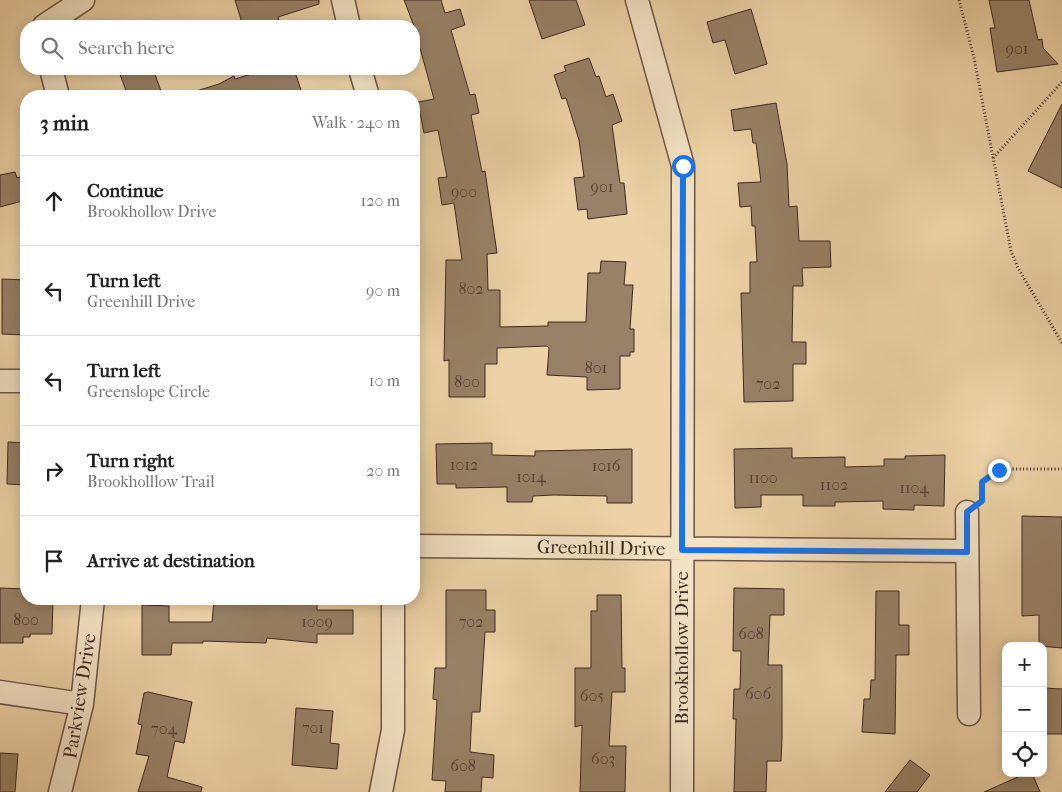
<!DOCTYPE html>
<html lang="en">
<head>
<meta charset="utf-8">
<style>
  body { margin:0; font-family:"IM FELL French Canon",serif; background:#f2f2f2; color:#222 }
  .controls { position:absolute; right:15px; bottom:15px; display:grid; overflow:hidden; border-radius:10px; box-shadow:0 2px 12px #0003 }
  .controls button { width:45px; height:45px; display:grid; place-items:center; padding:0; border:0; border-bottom:1px solid #e0e0e0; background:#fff; color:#222; font:25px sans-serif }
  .stop { position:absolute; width:15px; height:15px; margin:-11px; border:4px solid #1a73e8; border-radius:50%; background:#fff }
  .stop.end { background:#1a73e8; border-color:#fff; box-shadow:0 1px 5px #0008 }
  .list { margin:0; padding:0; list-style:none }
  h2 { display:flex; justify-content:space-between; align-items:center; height:65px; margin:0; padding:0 20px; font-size:21px }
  h2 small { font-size:16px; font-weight:400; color:#767676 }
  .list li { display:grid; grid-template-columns:32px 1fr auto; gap:15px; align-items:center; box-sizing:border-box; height:90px; padding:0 20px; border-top:1px solid #e0e0e0 }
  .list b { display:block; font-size:19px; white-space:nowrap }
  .list p { margin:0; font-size:16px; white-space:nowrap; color:#767676 }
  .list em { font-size:16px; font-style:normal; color:#767676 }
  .icon { flex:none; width:28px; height:28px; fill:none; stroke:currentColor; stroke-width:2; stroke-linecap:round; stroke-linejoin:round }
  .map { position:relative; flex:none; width:1062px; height:792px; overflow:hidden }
  .search { position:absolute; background:#fff; box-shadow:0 2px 12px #0003; left:20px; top:20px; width:400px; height:55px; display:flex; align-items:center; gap:12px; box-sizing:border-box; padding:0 18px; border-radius:20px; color:#767676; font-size:19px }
  .panel { position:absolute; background:#fff; box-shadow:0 2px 12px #0003; left:20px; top:90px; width:400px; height:515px; border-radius:20px }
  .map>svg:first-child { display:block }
  .building { fill:#988166; stroke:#3e2a20 }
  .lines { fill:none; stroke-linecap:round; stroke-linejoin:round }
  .minor-casing { stroke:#6a5442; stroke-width:25 }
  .path { stroke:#3e2a20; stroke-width:3; stroke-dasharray:1 2.5; stroke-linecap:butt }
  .minor { stroke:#f3e2c5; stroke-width:22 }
  .route { stroke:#1a73e8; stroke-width:6 }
  .labels { text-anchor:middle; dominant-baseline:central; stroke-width:4; stroke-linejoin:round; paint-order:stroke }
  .number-label { font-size:16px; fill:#544032 }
  .street-label { font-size:19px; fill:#3e2a20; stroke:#f3e2c5 }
</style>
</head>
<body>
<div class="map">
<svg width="1062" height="792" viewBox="0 0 1062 792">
  <rect width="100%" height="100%" fill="#ecd2a6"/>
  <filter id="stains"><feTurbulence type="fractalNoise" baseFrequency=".004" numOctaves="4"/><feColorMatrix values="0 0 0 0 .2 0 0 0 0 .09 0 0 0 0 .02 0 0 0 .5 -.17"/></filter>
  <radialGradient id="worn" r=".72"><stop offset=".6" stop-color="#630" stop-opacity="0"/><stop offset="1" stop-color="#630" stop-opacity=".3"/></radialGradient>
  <path class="building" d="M235 0H319V4L278 17 281 26H243Z
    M404 0H441L445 13 460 9 465 25 451 30 470 95 475 94 479 113 471 115 482 172 485 171 497 253 487 254 488 290H500V327L548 326V322H586L588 273H600L601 261 626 262 624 285H633L630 329H634V352H630V356H620V389L587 390V377L547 375 549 348 547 346 497 348V364H485V397H449V360L444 361 446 260H462L454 203 442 205 438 178 447 177 438 130 424 133 418 102 434 99 420 48 414 50V26Z
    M529 0H576L585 25 542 39Z
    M989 0H1029L1038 40 1042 39 1043 48 1058 64 997 72 990 28H995Z
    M751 9 767 64 735 74 725 40 713 43 707 22Z
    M589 58 596 77 599 76 606 97 613 94 622 121 612 125 620 183H624L627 214 588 219 587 209 578 210 574 178 584 177 579 140 566 98 562 99 554 75 566 71 564 66Z
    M118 69H153L161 91 144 96H128Z
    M268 69H294L303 96H194L193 92 219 84 234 76 235 79Z
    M776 103 787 164 789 207 797 206 799 241H830L831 267 802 268 803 286H793L792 342H806V364H793V401L744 402 741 293H750V262H757L755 226H752L751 206 740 207 738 183 761 182 756 143H753L751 129 734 131 731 110Z
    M1062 104V188L1028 171Z
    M15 172 17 178 26 175V200L0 207V175Z
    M2 279 26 280V325H24V335L2 334Z
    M8 442 26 443V485L7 484Z
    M492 443V455L535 456V451L632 449V503H607V496L554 495 533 496 532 502H507V487L456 488V484H437L436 444Z
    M792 448V458L845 457V467L884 466V459H905V456L945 455 944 506 914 505V510L883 509V501L835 502V506H803V495H761V507L735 508 734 449Z
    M1022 516 1062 517V648L1039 646V615L1022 616Z
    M0 588 26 589V599H53L52 634H30V637H23V643H0Z
    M734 588 784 589V615H770L768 665H782V738L781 761H767L766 792H734L736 719H733L734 689H740L741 651H733Z
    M446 590H486V610H495V632H485L480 712H472L470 752 494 755 493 778 482 777 481 792H445L446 781 432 780 437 700 433 699 435 668H446Z
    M876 591H899V625H909V655H896L895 734 862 732 864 699H870L871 680H875Z
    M597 595H621L622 668H625V692H612L609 746H626L625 792H580L582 725 575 727V668H591V611H597Z
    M246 599H317V610H353V634H317V643L267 638 266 643 203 641V643H172L171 655H142V605L169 606V622H212L214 600 246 603Z
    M1044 688 1062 689V734H1045Z
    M148 692 192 702 184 743 175 741 167 777 202 787 201 792H138L149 756 136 754 142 725 138 724 144 693Z
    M296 708 333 711 330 743 339 744 337 769 292 765Z
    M0 753 18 754 15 792H0Z
    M910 760 930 775 917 792H885Z
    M1027 773H1032L1040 792H984Z"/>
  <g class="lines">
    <g class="minor-casing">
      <path id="minor" d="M343 0 349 26
        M637 0 683 166 682 792
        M44 26 83 0
        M51 69 58 96
        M360 69 368 96
        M0 381H26
        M967 512 969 714
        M414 546 967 551
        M0 692 82 704
        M60 792 82 704 93 599
        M381 792 393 730V599"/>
    </g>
    <path class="path" d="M959 0 974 58 1011 251 1018 268 1062 343
      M993 158 1062 82
      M982 496V482L999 469H1062"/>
    <use href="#minor" class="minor"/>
  </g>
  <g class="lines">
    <path class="route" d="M683 166 682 550 967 552V512L982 501V482L999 470"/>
  </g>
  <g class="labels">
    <g class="number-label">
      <text x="1017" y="48">901</text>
      <text x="602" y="186">901</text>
      <text x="464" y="191">900</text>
      <text x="471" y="288">802</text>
      <text x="596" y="367">801</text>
      <text x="467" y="381">800</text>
      <text x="768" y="383">702</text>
      <text x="464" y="464">1012</text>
      <text x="606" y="465">1016</text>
      <text x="531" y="476">1014</text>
      <text x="763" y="477">1100</text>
      <text x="834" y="484">1102</text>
      <text x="914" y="487">1104</text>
      <text x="26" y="619">800</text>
      <text x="317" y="621">1009</text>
      <text x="471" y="621">702</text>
      <text x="751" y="633">608</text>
      <text x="758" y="693">606</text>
      <text x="592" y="695">605</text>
      <text x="313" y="727">701</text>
      <text x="164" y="728">704</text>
      <text x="603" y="758">603</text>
      <text x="463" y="765">608</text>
    </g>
    <g class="street-label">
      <text transform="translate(601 548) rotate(1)">Greenhill Drive</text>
      <text transform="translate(682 648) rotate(-90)">Brookhollow Drive</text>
      <text transform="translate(80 696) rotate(-81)">Parkview Drive</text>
    </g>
  </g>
  <rect width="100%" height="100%" filter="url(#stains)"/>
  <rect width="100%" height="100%" fill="url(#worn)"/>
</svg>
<div class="controls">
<button>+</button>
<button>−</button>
<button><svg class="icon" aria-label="locate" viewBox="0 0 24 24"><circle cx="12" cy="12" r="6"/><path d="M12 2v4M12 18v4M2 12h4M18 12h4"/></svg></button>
</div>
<div class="stop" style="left:683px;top:166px"></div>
<div class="stop end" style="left:999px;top:470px"></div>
<div class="search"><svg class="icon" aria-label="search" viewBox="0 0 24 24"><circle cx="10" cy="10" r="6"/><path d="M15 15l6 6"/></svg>Search here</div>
<section class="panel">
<h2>3 min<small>Walk · 240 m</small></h2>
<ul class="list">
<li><svg class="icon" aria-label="ahead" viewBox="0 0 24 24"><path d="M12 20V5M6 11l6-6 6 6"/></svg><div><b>Continue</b><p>Brookhollow Drive</p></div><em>120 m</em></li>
<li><svg class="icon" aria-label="left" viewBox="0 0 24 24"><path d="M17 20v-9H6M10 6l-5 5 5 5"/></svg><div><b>Turn left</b><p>Greenhill Drive</p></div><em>90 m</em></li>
<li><svg class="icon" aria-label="left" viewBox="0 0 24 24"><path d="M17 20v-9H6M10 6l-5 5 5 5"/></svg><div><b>Turn left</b><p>Greenslope Circle</p></div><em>10 m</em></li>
<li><svg class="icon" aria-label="right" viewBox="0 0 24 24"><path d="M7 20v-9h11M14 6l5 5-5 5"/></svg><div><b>Turn right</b><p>Brookholllow Trail</p></div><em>20 m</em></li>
<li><svg class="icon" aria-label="arrive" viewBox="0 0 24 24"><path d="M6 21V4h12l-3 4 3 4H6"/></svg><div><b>Arrive at destination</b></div></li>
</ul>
</section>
</div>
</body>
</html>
